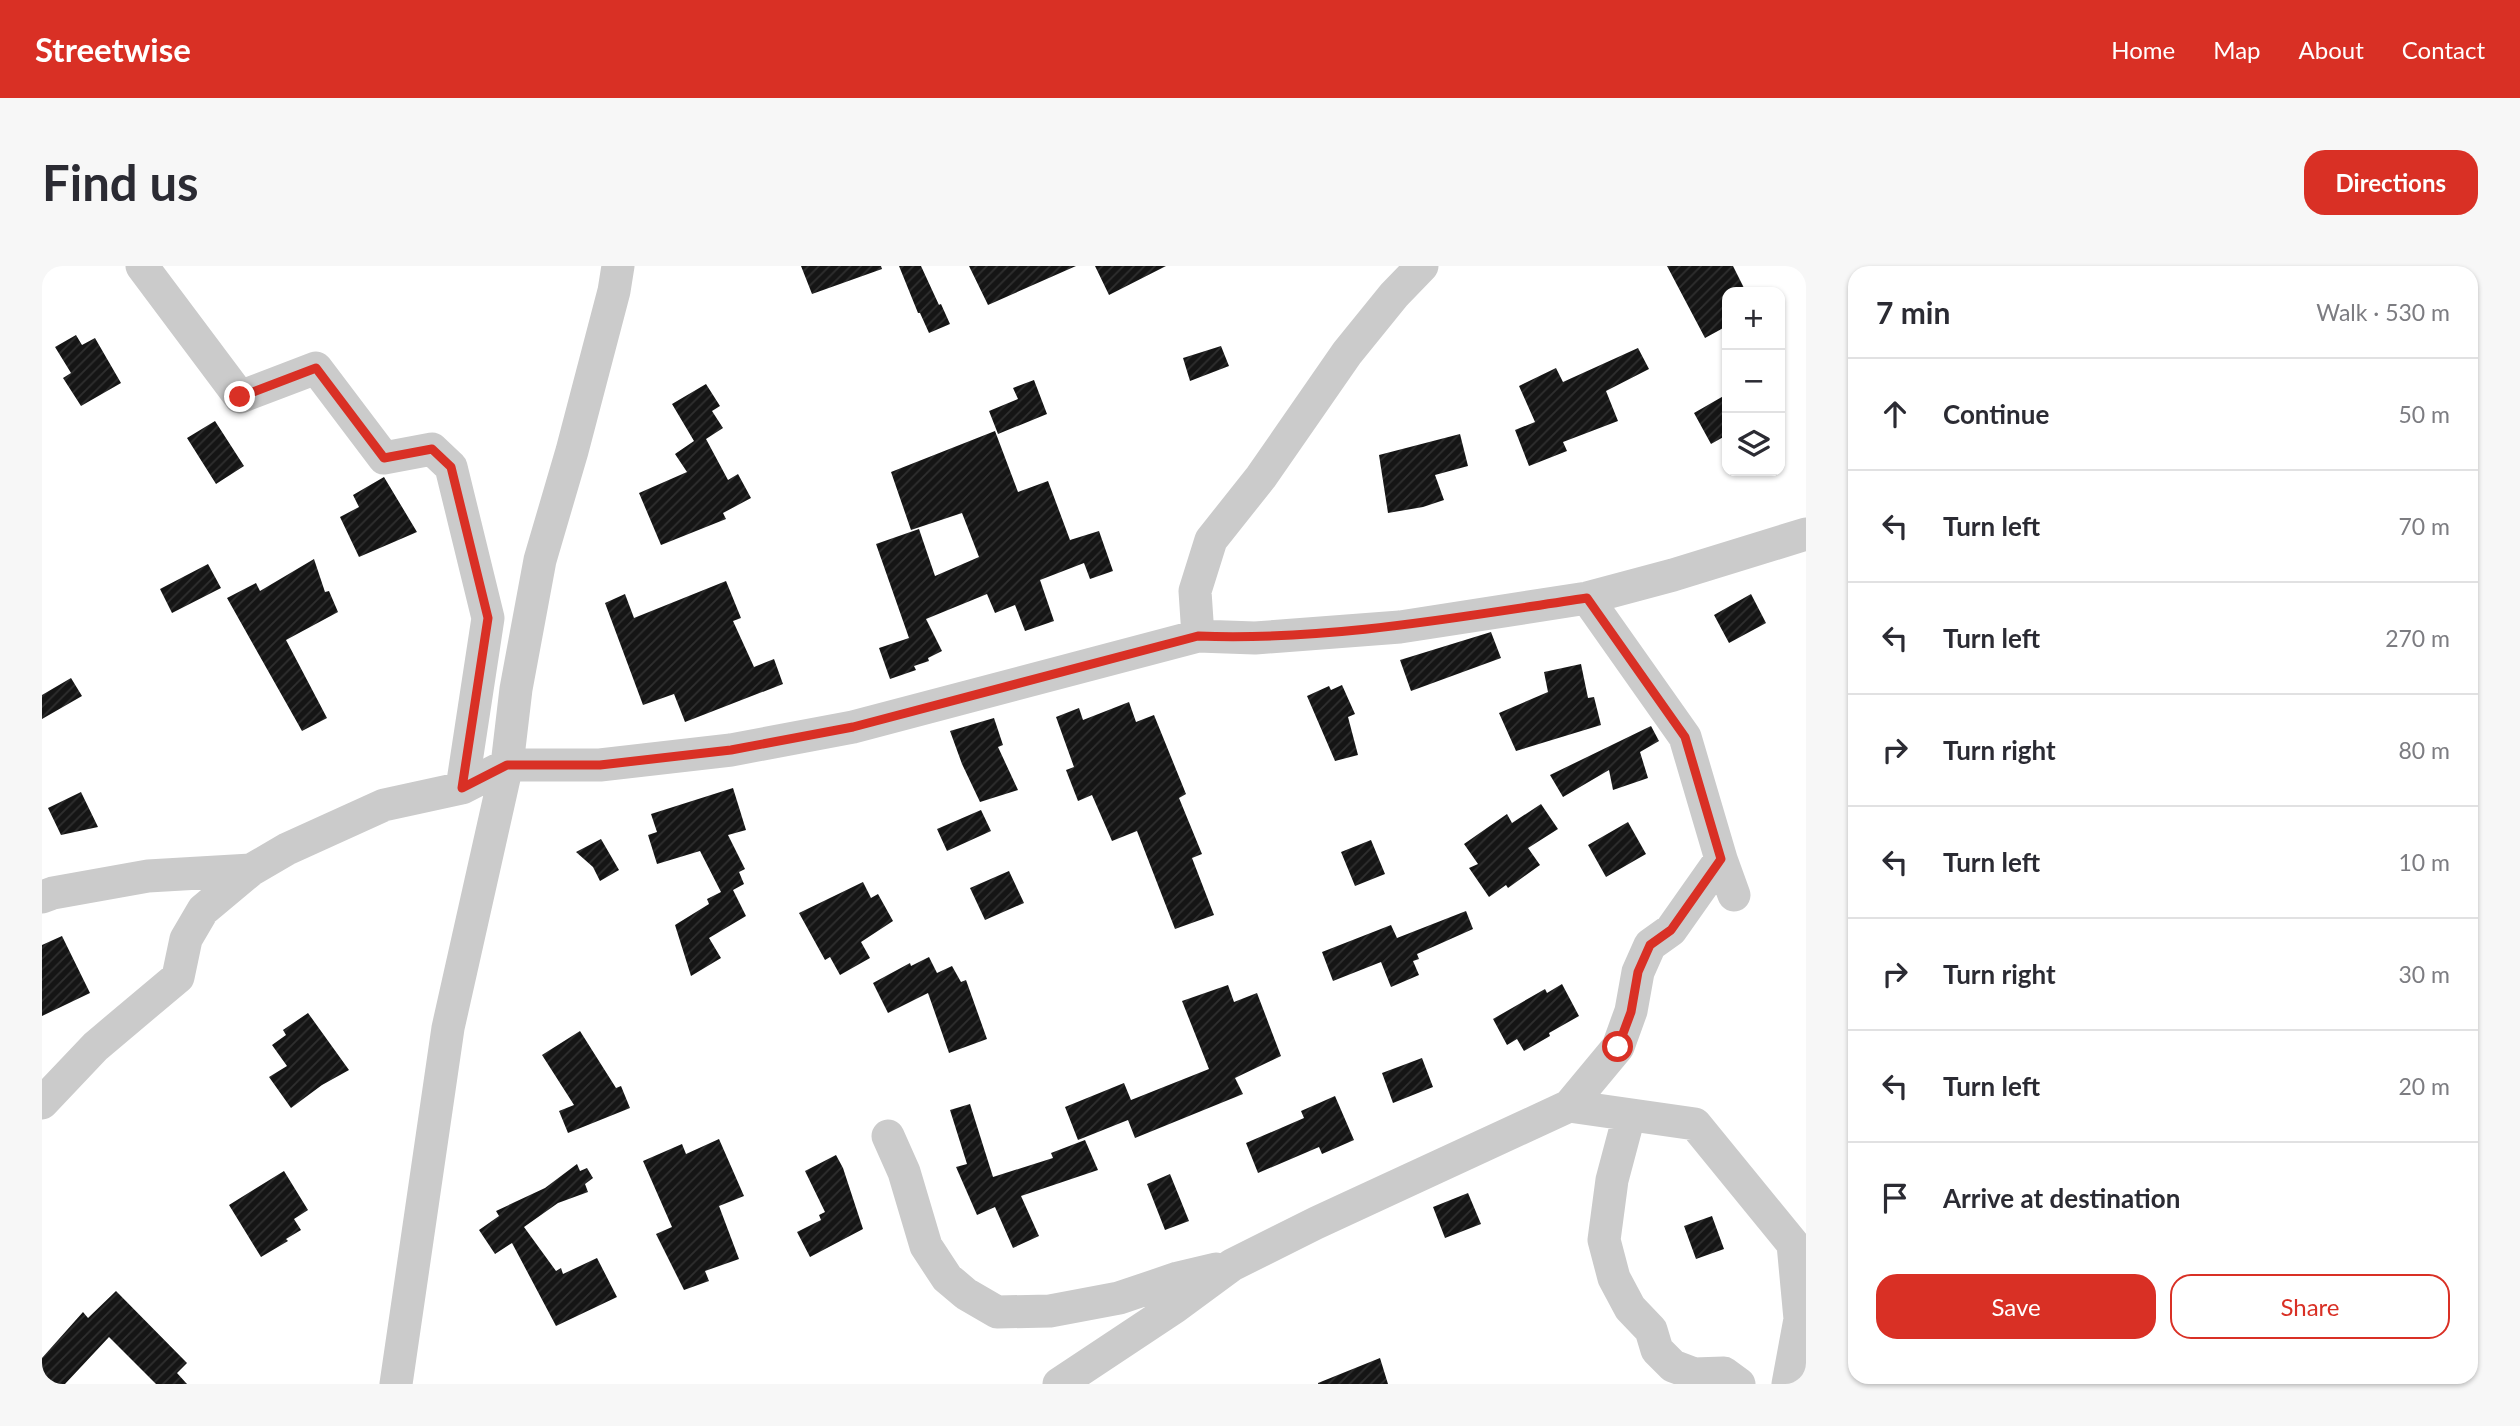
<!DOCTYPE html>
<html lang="en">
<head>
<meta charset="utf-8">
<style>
  body { margin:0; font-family:Lato,sans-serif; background:#f7f7f7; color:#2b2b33 }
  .controls { position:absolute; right:21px; top:21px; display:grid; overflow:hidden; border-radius:14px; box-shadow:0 2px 5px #0004 }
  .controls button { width:63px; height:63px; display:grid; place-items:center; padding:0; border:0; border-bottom:2px solid #e1e1e2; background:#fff; color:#2b2b33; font:35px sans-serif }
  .stop { position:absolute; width:21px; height:21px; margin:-16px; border:5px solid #d93025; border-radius:50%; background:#fff }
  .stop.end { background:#d93025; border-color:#fff; box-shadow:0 2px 7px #0008 }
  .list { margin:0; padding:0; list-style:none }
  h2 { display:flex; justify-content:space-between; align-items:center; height:91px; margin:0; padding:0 28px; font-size:30px }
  h2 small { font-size:23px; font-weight:400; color:#7c7c81 }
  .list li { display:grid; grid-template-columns:46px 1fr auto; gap:21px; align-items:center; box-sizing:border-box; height:112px; padding:0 28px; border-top:2px solid #e1e1e2 }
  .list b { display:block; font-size:26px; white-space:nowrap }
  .list em { font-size:23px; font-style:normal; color:#7c7c81 }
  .actions { display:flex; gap:14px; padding:21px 28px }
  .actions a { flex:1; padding:16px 0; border:2px solid #d93025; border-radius:21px; text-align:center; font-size:24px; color:#d93025 }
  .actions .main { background:#d93025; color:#fff }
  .icon { flex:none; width:38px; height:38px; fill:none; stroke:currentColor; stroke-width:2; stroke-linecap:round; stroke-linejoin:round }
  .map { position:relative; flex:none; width:1764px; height:1118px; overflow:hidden; border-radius:21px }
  header { display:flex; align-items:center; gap:42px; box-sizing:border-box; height:98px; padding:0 35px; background:#d93025; color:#fff }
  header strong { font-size:33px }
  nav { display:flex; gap:38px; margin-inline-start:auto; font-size:24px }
  .intro { display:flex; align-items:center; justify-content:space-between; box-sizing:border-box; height:168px; padding:0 42px }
  h1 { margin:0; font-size:49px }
  .button { padding:18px 32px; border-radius:21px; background:#d93025; color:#fff; font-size:24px; font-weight:700 }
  main { display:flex; gap:42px; padding:0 42px }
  aside { flex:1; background:#fff; border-radius:21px; box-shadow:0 2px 5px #0004 }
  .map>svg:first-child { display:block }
  .building { fill:url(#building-hatch) }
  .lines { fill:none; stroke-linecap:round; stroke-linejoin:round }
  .street { stroke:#cbcbcb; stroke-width:33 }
  .route { stroke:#d93025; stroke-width:9 }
</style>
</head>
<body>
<header>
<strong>Streetwise</strong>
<nav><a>Home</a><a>Map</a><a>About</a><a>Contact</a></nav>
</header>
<div class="intro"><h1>Find us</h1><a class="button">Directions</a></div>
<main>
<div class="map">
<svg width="1764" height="1118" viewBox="0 0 1764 1118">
  <defs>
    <pattern id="building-hatch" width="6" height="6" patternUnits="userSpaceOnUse" patternTransform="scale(1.75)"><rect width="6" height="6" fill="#151515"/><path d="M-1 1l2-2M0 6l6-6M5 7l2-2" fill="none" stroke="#2f2f2f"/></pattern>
  </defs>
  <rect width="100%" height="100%" fill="#fff"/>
  <path class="building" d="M759 0H839L840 3 770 28Z
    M857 0H879L897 39 882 45 899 38 908 58 887 67 878 47H876Z
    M927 0H1034L946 39Z
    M1053 0H1124L1067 29Z
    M1625 0H1691L1704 26H1685V60L1663 72Z
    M34 69 40 79 53 72 79 117 39 140 21 112 29 107 13 81Z
    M1179 80 1187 100 1148 115 1141 92Z
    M1596 82 1607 103 1564 125 1576 155 1521 176 1525 185 1487 200 1473 164 1493 156 1477 120 1514 102 1521 116Z
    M992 114 1005 148 956 168 947 145 976 133 971 122Z
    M664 118 678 140 670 145 681 162 664 173 686 214 696 208 709 232 681 247 684 253 619 279 597 227 645 206 633 188 652 175 630 138Z
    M1685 128V169L1669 178 1652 147Z
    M173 155 202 200 174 218 145 172Z
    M953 165 976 226 1006 215 1028 274 1057 265 1071 305 1048 313 1042 297 998 314 1012 355 983 365 973 339 953 347 945 328 884 353 900 385 886 392 887 395 872 400 874 404 848 413 837 382 867 372 834 278 877 263 893 310 937 291 920 247 869 264 849 206Z
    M1418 168 1426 200 1393 209 1402 234 1381 241 1346 247 1337 189Z
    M342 211 375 266 317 291 298 251 317 241 311 229Z
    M272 293 283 326 287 325 296 346 244 374 285 452 260 465 185 332 214 317 218 325Z
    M166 298 179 322 130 347 118 323Z
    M684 315 699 352 691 355 712 401 732 393 741 418 643 456 632 428 601 439 563 337 583 328 592 352Z
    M1709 328 1724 357 1687 377 1672 349Z
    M1449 366 1459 392 1369 425 1358 394Z
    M1539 398 1546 432 1552 431 1559 459 1474 485 1457 447 1506 426 1502 406Z
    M29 412 40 430 0 453V429Z
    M1300 419 1313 448 1306 451 1316 489 1293 495 1265 430 1287 420 1289 424Z
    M1087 436 1094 456 1112 449 1144 528 1137 532 1160 588 1150 592 1172 649 1133 663 1095 565 1070 575 1050 529 1036 535 1024 504 1032 501 1014 451 1037 442 1041 454Z
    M952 452 961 479 956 481 976 524 938 536 920 498 908 465Z
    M1609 460 1617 475 1598 486 1606 512 1571 524 1567 504 1521 531 1508 509Z
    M691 522 704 564 686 569 703 603 697 606 702 618 691 624 704 650 667 672 679 692 649 710 633 659 667 638 665 633 679 626 658 585 615 598 606 569 615 566 609 548Z
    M39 526 56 561 19 569 6 542Z
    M1499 538 1516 563 1486 582 1498 599 1466 622 1464 619 1447 631 1427 602 1436 598 1422 578 1465 548 1470 557Z
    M939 544 949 565 905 585 895 563Z
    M1586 556 1604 588 1564 611 1546 579Z
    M559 573 577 604 558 615 551 601 534 586Z
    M1329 574 1343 608 1313 620 1299 586Z
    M967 605 982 637 943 654 928 622Z
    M821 616 829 632 836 628 851 655 819 676 828 692 798 709 788 691 783 694 757 647Z
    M1424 645 1431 663 1375 688 1377 693 1371 695 1377 709 1349 721 1339 696 1291 715 1280 686 1349 659 1355 672Z
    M20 670 48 727 0 750V679Z
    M887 691 895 707 910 700 919 716 924 714 945 773 907 787 886 727 846 747 831 717 868 697 869 700Z
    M1520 718 1537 750 1507 767 1508 770 1482 785 1475 773 1465 779 1451 753 1503 723 1505 727Z
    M1186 719 1192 736 1215 727 1239 790 1193 812 1201 828 1093 872 1086 854 1036 874 1023 841 1082 817 1089 834 1167 803 1140 735Z
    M266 747 307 804 280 819 249 842 227 811 245 800 230 779 244 769 241 764Z
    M538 765 574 822 579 820 588 842 526 867 517 845 532 839 500 789Z
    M1380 792 1391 821 1351 837 1340 807Z
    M1293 830 1312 874 1280 888 1277 881 1216 907 1204 877 1262 852 1259 845Z
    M928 838 951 911 1011 892 1009 887 1043 874 1056 904 979 930 997 970 971 982 953 941 935 949 914 901 925 898 908 844Z
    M677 873 702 930 677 940 697 993 663 1005 667 1015 642 1024 614 968 630 961 601 895 640 878 644 888Z
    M794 889 801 902 821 963 768 991 755 966 779 954 777 949 783 946 763 905Z
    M535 898 538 905 545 902 551 912 543 918 546 926 516 937 482 961 514 1005 519 1002 521 1008 555 992 575 1031 514 1060 470 977 453 988 437 964 457 950 454 945 503 922Z
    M242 905 266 944 252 953 259 964 244 973 246 975 219 991 187 939Z
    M1128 908 1147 955 1123 964 1105 918Z
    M1426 927 1439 958 1403 972 1391 941Z
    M1670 950 1682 983 1654 993 1642 960Z
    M74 1025 145 1097 135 1107 145 1118H114L67 1071 23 1118H0V1092L41 1046 46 1052Z
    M1338 1092 1346 1118H1276V1117Z"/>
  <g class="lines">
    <path class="street" d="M100 0 198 131 274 102 342 192 390 183 409 201 446 352 420 522
      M1545 332 1643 471 1679 593
      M1156 370 1153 325 1169 274 1219 211 1305 87 1352 29 1380 0
      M0 631 11 627 106 610 209 604
      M0 837 54 780 136 711 144 673 161 644 209 604 245 583 342 539 420 522 465 499H558L689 484 811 461 1156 370 1213 372 1358 361 1545 332 1631 309 1764 268
      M1527 840 1653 858 1751 978 1758 1053 1746 1118
      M1587 850 1570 914 1562 974 1572 1012 1588 1042 1609 1064 1615 1084 1631 1100 1652 1108 1682 1107 1697 1118
      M846 870 862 906 884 980 905 1012 924 1028 955 1046 1008 1045 1077 1032 1136 1012 1174 1003
      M354 1118 406 762 465 499 474 423 498 294 530 185 572 25 576 0
      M1017 1118 1133 1041 1190 999 1274 957 1527 840 1576 781 1589 745 1596 706 1608 679 1629 664 1679 593 1692 629"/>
  </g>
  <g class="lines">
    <path class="route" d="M198 131 274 102 342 192 390 183 409 201 446 352 420 522 465 499H558L689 484 811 461 1156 370C1287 375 1416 351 1545 332L1643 471 1679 593 1629 664 1608 679 1596 706 1589 746 1576 781"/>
  </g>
</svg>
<div class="controls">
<button>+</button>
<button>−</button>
<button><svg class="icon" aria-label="layers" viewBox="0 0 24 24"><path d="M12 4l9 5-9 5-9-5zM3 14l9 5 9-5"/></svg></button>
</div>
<div class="stop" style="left:1576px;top:781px"></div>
<div class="stop end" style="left:198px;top:131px"></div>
</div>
<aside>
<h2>7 min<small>Walk · 530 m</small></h2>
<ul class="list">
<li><svg class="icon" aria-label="ahead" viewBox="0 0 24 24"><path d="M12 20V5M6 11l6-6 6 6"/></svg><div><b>Continue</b></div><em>50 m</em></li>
<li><svg class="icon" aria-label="left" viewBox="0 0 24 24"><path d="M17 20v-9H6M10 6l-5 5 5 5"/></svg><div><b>Turn left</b></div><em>70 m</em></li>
<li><svg class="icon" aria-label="left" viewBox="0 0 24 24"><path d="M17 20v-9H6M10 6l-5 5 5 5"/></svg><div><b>Turn left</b></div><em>270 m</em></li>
<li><svg class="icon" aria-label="right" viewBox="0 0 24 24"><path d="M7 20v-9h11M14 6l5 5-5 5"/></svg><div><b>Turn right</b></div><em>80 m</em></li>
<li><svg class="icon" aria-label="left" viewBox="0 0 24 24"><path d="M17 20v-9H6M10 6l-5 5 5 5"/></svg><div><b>Turn left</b></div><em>10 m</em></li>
<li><svg class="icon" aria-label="right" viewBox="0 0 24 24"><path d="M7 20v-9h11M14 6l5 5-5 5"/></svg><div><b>Turn right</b></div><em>30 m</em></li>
<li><svg class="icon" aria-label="left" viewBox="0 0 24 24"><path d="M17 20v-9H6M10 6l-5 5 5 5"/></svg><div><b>Turn left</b></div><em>20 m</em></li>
<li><svg class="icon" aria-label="arrive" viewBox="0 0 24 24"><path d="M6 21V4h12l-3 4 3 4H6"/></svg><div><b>Arrive at destination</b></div></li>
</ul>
<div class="actions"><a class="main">Save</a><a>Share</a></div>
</aside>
</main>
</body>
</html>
